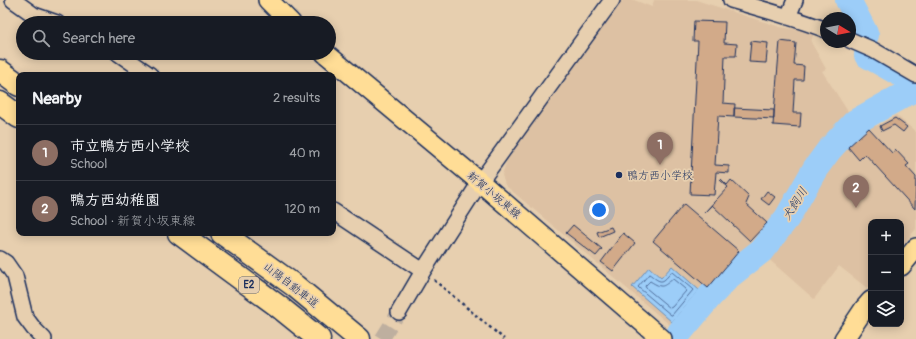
<!DOCTYPE html>
<html lang="en">
<head>
<meta charset="utf-8">
<style>
  body { margin:0; font-family:Pangolin,"Klee One",sans-serif; background:#20242c; color:#f1f3f6 }
  .controls { position:absolute; right:12px; bottom:12px; display:grid; overflow:hidden; border-radius:8px; box-shadow:0 2px 10px #0003 }
  .controls button { width:36px; height:36px; display:grid; place-items:center; padding:0; border:0; border-bottom:1px solid #363941; background:#171b24; color:#f1f3f6; font:20px sans-serif }
  .compass { position:absolute; left:820px; top:12px; width:36px; height:36px; border-radius:50%; background:#171b24; box-shadow:0 2px 10px #0003; rotate:100deg }
  .you { position:absolute; left:599px; top:210px; width:14px; height:14px; margin:-10px; border:3px solid #fff; border-radius:50%; background:#1a73e8; box-shadow:0 0 0 6px #1a73e833 }
  .badge { display:grid; place-items:center; width:26px; height:26px; border-radius:50%; background:#919bb2; color:#fff; font-size:13px; font-weight:700 }
  .pin { position:absolute; translate:-50% -33px; filter:drop-shadow(0 1px 2px #0008) }
  .pin::after { content:''; position:absolute; top:21px; width:14px; height:12px; background:inherit; clip-path:polygon(0 0,100% 0,50% 100%) }
  .list { margin:0; padding:0; list-style:none }
  h2 { display:flex; justify-content:space-between; align-items:center; height:52px; margin:0; padding:0 16px; font-size:17px }
  h2 small { font-size:13px; font-weight:400; color:#9ea1a6 }
  .list li { display:grid; grid-template-columns:26px 1fr auto; gap:12px; align-items:center; box-sizing:border-box; height:56px; padding:0 16px; border-top:1px solid #363941 }
  .list b { display:block; font-size:15px; white-space:nowrap }
  .list p { margin:0; font-size:13px; white-space:nowrap; color:#9ea1a6 }
  .list em { font-size:13px; font-style:normal; color:#9ea1a6 }
  .icon { flex:none; width:22px; height:22px; fill:none; stroke:currentColor; stroke-width:2; stroke-linecap:round; stroke-linejoin:round }
  .map { position:relative; flex:none; width:916px; height:339px; overflow:hidden }
  .search { position:absolute; background:#171b24; box-shadow:0 2px 10px #0003; left:16px; top:16px; width:320px; height:44px; display:flex; align-items:center; gap:10px; box-sizing:border-box; padding:0 14px; border-radius:22px; color:#9ea1a6; font-size:15px }
  .panel { position:absolute; background:#171b24; box-shadow:0 2px 10px #0003; left:16px; top:72px; width:320px; height:164px; border-radius:8px }
  .map>svg:first-child { display:block }
  .built { fill:#ddc1a3 }
  .water { fill:#9ccdf8; stroke:#688eba }
  .lines { fill:none; stroke-linecap:round; stroke-linejoin:round }
  .shore { stroke:#4f6e9c; stroke-width:1 }
  .river { stroke:#9ccdf8; stroke-width:26 }
  .building { fill:#d2aa89; stroke:#1b2f5e }
  .minor-tunnel { stroke:#beaf9f; stroke-width:15; stroke-dasharray:15 8; stroke-linecap:butt }
  .minor-casing { stroke:#1b2f5e; stroke-width:18 }
  .major-casing { stroke:#1b2f5e; stroke-width:22 }
  .highway-casing { stroke:#1b2f5e; stroke-width:25 }
  .path { stroke:#1b2f5e; stroke-width:2.5; stroke-dasharray:3 3; stroke-linecap:butt }
  .minor { stroke:#e7cfaf; stroke-width:15 }
  .major { stroke:#ffdd96; stroke-width:19 }
  .highway { stroke:#ffdd96; stroke-width:22 }
  .poi-dot { fill:#1b2f5e; stroke:#e7cfaf; stroke-width:1.5 }
  .labels { text-anchor:middle; dominant-baseline:central; stroke-width:3.5; stroke-linejoin:round; paint-order:stroke }
  .shield { fill:#e7cfaf; stroke:#585f76; stroke-width:1 }
  .shield-label { font-size:10px; font-weight:bold; fill:#1b2f5e }
  .poi-label { font-size:11px; fill:#1b2f5e; stroke:#e7cfaf; text-anchor:start }
  .street-label { font-size:11px; fill:#1b2f5e; stroke:#e7cfaf }
  .water-label { font-size:12px; font-style:italic; fill:#283f6d; stroke:#e7cfaf }
</style>
</head>
<body>
<div class="map">
<svg width="916" height="339" viewBox="0 0 916 339">
  <rect width="100%" height="100%" fill="#e7cfaf"/>
  <filter id="ink" filterUnits="userSpaceOnUse"><feTurbulence type="fractalNoise" baseFrequency=".025" numOctaves="2"/><feDisplacementMap in="SourceGraphic" scale="8" xChannelSelector="R" yChannelSelector="G"/><feConvolveMatrix kernelMatrix="1 2 1 2 8 2 1 2 1" color-interpolation-filters="sRGB"/></filter>
  <g filter="url(#ink)">
    <path class="built" d="M622 0H634L652 7 654 0H696L780 27 814 32 811 42 826 69 822 71 854 121 827 150 814 167 786 209 772 234 759 248H755L711 288 695 310 677 331 505 185 502 175 506 163 508 159Z
      M870 115 876 126 896 115 916 132V229L901 247V222H871V283L867 288 839 266 814 299 764 255 785 227 830 153 857 123Z"/>
    <path class="water" d="M672 266 699 290 672 322 632 287 649 267 661 278Z"/>
    <g class="lines">
      <path class="shore" d="M672 272 692 289 693 290 672 315H671L639 288 638 287 649 274C653 276 659 284 664 280 667 278 669 274 672 272Z
        M673 279 685 289 686 291 672 307 670 308 646 288 645 286 650 281C663 289 662 287 673 279Z"/>
      <path class="river" d="M848 0 866 35
        M867 55 904 76
        M680 332 711 295 729 276 761 251 787 218 815 169 829 150 855 122 916 88"/>
    </g>
    <path class="building" d="M694 21 725 22 724 43 737 44 736 56H725L723 103 735 104 734 117 718 116 715 165 729 166V173L716 172 714 195 690 194 698 41H693Z
      M751 41 768 43 766 63 749 62Z
      M780 41 796 43 794 65 804 66 803 80H795L793 113H801L800 127 773 125Z
      M734 108 774 110V119L734 117Z
      M895 118 907 127 903 132 894 125 882 131 880 126Z
      M869 128 893 154 895 149 909 164 906 166 916 177 915 209 865 154 859 160 848 147Z
      M721 179 727 185 731 180 749 197 746 204 767 223 750 241 712 205 704 213 728 187 720 180Z
      M767 191 775 197 769 205 761 199Z
      M684 204 739 251 708 288 653 241Z
      M573 225 602 249 596 256 566 233Z
      M611 227 613 231 599 237 597 232Z
      M623 233 635 243 613 271 601 262Z"/>
    <g class="lines">
      <path class="minor-tunnel" d="M382 339 399 312"/>
      <g class="minor-casing">
        <path id="minor" d="M13 0 34 15 57 23
          M731 0C763 9 795 18 826 30
          M788 17 795 0
          M850 40 873 50 916 75
          M118 53 150 75
          M333 211 423 271
          M0 259 6 263 15 276 25 317 34 329 44 339
          M399 312 423 271 480 182 612 0"/>
      </g>
      <g class="major-casing">
        <path id="major" d="M268 0 291 23
          M325 53 480 182 662 339
          M901 266 916 248
          M844 339 864 309 871 301"/>
      </g>
      <g class="highway-casing">
        <path id="highway" d="M0 71 19 85
          M0 103 19 117
          M179 233 278 306 319 339
          M222 233 295 286 359 339"/>
      </g>
      <path class="path" d="M434 280 504 339"/>
      <use href="#minor" class="minor"/>
      <use href="#major" class="major"/>
      <use href="#highway" class="highway"/>
    </g>
  </g>
  <circle class="poi-dot" cx="619" cy="175" r="4"/>
  <g class="labels">
    <rect class="shield" x="239" y="277" width="20" height="16" rx="3"/>
    <g class="shield-label">
      <text x="249" y="285">E2</text>
    </g>
    <g class="poi-label">
      <text x="627" y="175">鴨方西小学校</text>
    </g>
    <g class="street-label">
      <text transform="translate(494 195) rotate(40)">新賀小坂東線</text>
      <text transform="translate(291 285) rotate(38)">山陽自動車道</text>
    </g>
    <g class="water-label">
      <text transform="translate(795 204) rotate(-57)">犬飼川</text>
    </g>
  </g>
</svg>
<div class="controls">
<button>+</button>
<button>−</button>
<button><svg class="icon" aria-label="layers" viewBox="0 0 24 24"><path d="M12 4l9 5-9 5-9-5zM3 14l9 5 9-5"/></svg></button>
</div>
<svg class="compass" viewBox="-18 -18 36 36"><path d="M0-13l5 13h-10z" fill="#e53935"/><path d="M0 13l5-13h-10z" fill="#9ea1a6"/></svg>
<div class="you"></div>
<div class="pin badge" style="left:660px;top:165px;background:#8d6e63">1</div>
<div class="pin badge" style="left:856px;top:208px;background:#8d6e63">2</div>
<div class="search"><svg class="icon" aria-label="search" viewBox="0 0 24 24"><circle cx="10" cy="10" r="6"/><path d="M15 15l6 6"/></svg>Search here</div>
<section class="panel">
<h2>Nearby<small>2 results</small></h2>
<ul class="list">
<li><span class="badge" style="background:#8d6e63">1</span><div><b>市立鴨方西小学校</b><p>School</p></div><em>40 m</em></li>
<li><span class="badge" style="background:#8d6e63">2</span><div><b>鴨方西幼稚園</b><p>School · 新賀小坂東線</p></div><em>120 m</em></li>
</ul>
</section>
</div>
</body>
</html>
